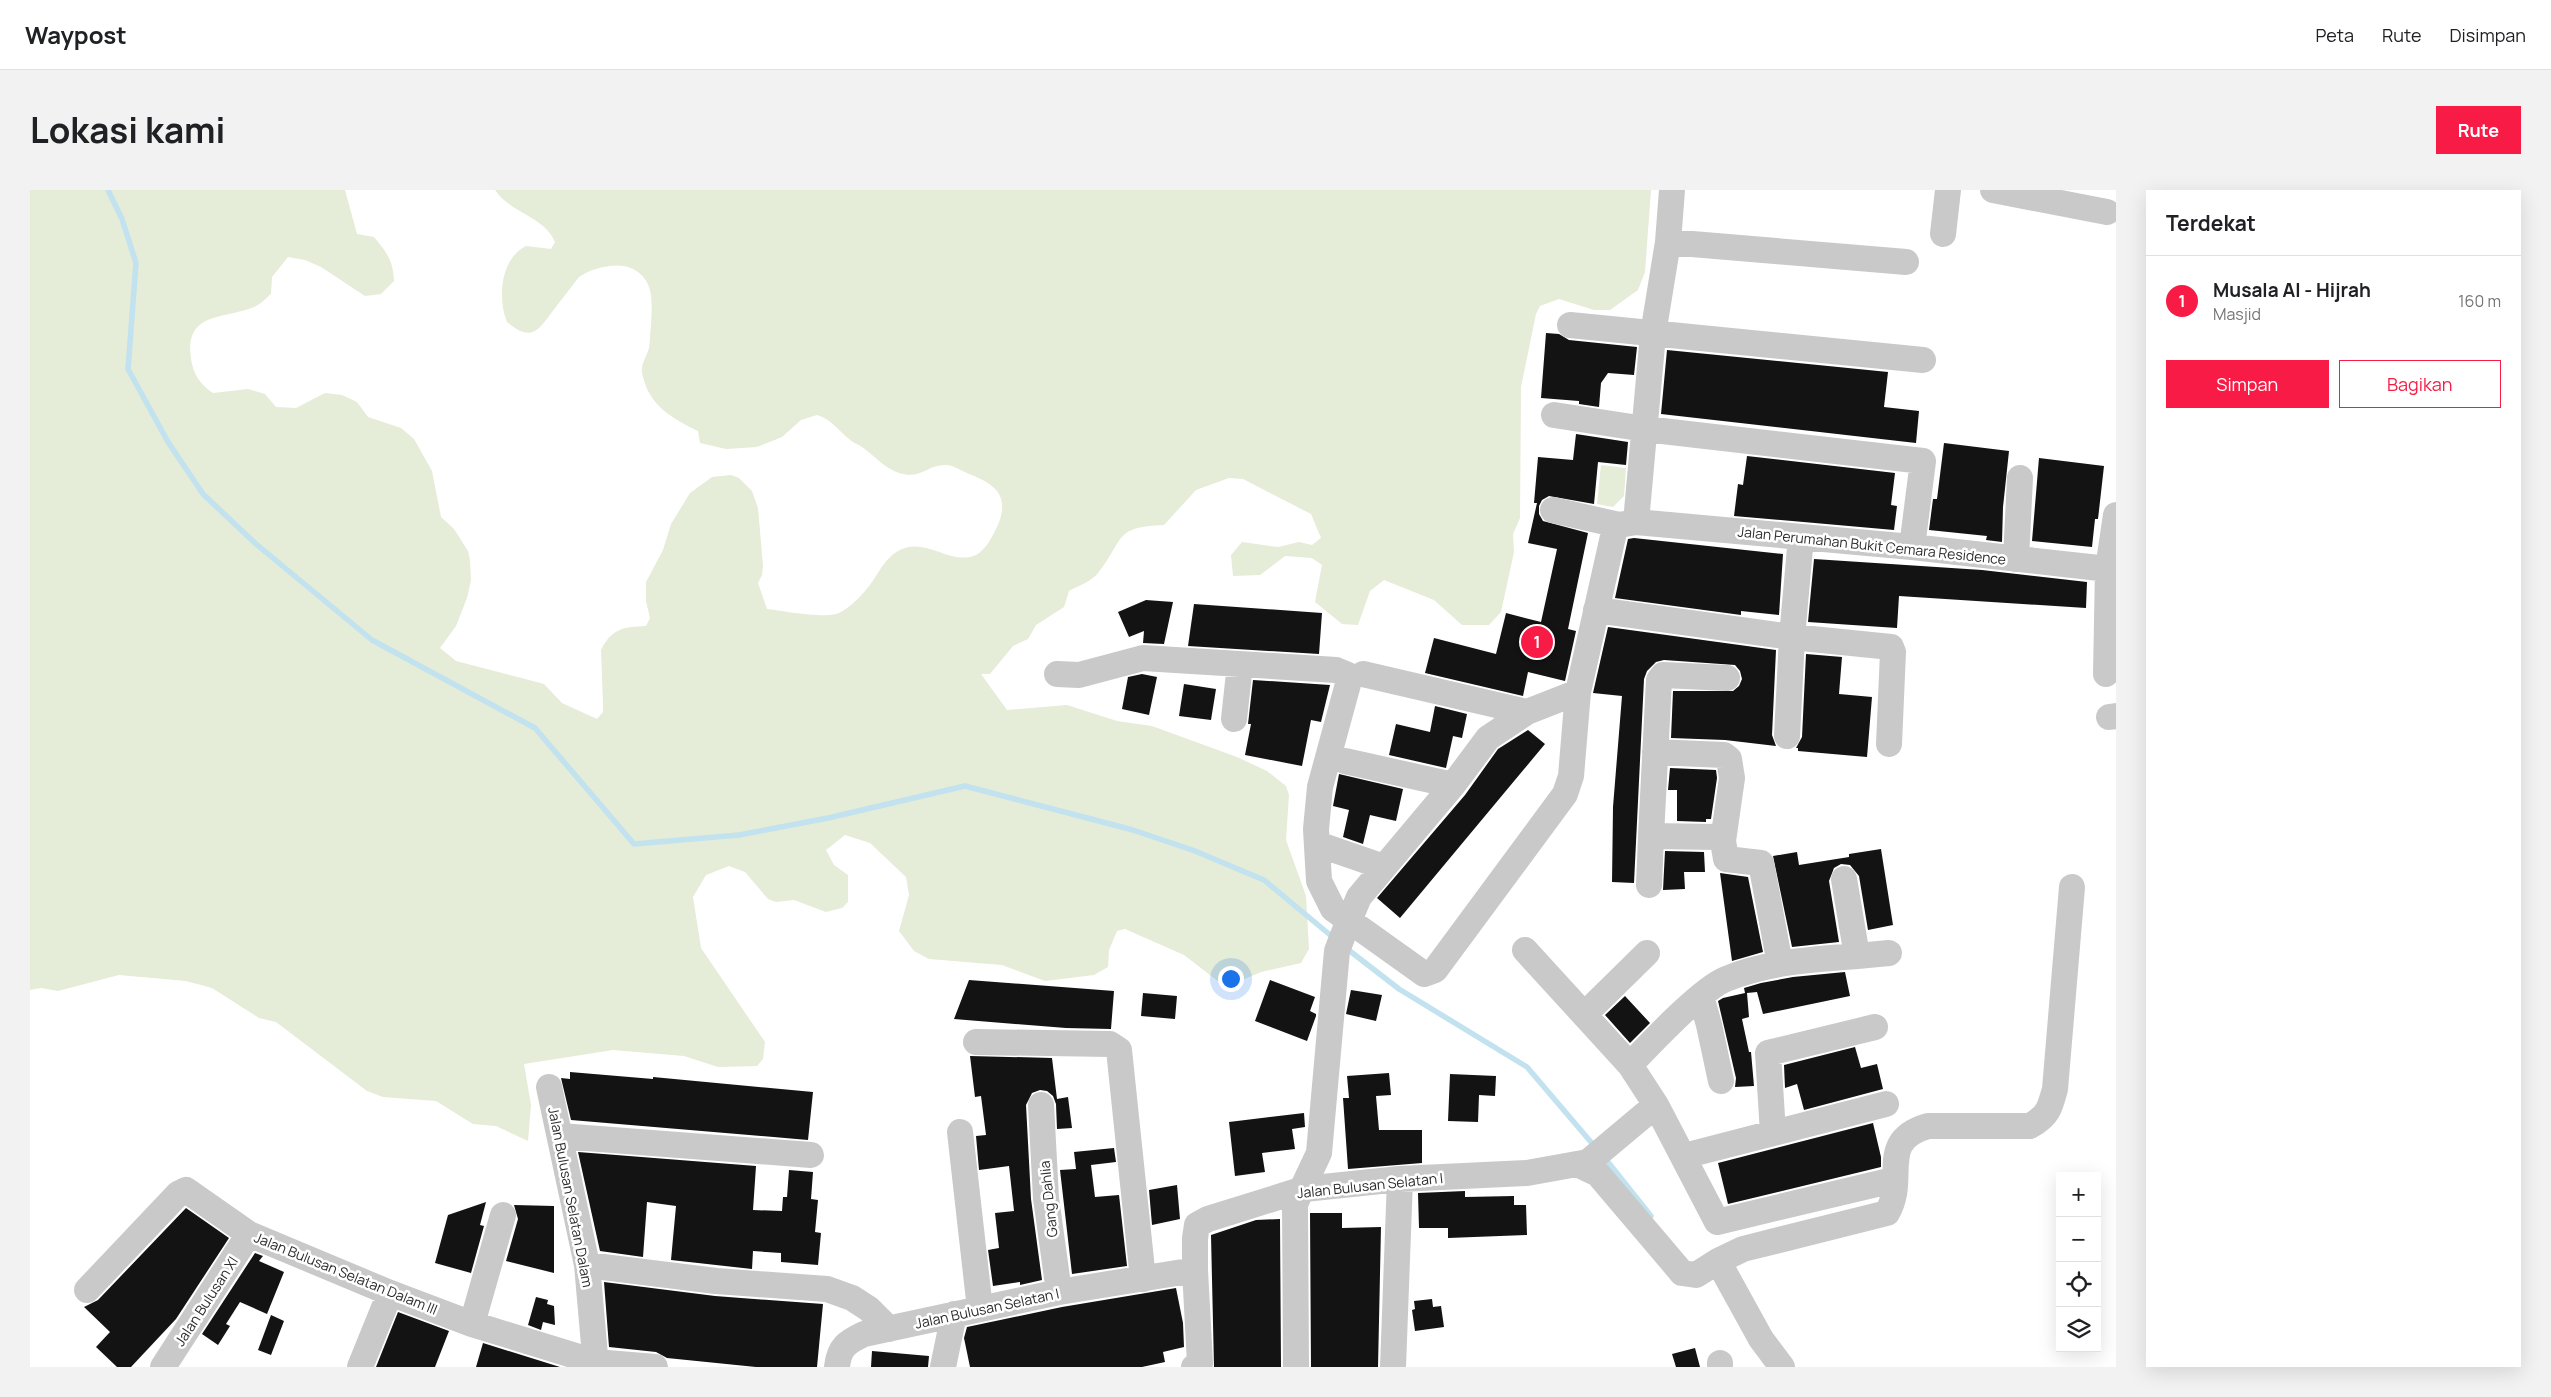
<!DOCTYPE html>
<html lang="id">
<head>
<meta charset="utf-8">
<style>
  body { margin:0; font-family:Manrope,sans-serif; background:#f2f2f2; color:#202124 }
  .controls { position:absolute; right:15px; bottom:15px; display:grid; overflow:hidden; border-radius:0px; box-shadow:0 5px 20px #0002 }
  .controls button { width:45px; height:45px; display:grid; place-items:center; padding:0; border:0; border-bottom:1px solid #e0e0e0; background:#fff; color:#202124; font:25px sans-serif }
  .you { position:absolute; left:1200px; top:788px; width:18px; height:18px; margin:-12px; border:4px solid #fff; border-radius:50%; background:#1a73e8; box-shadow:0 0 0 8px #1a73e833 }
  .badge { display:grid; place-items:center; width:32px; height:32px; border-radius:50%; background:#f71b45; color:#fff; font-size:16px; font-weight:700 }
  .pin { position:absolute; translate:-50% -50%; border:2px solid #fff; box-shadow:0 1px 5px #0006 }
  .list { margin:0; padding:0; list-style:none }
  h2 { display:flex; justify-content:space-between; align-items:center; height:65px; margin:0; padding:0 20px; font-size:21px }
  h2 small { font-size:16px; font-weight:400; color:#757577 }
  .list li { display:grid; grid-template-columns:32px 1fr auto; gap:15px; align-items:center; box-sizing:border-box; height:90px; padding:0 20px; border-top:1px solid #e0e0e0 }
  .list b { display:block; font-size:19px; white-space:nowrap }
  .list p { margin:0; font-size:16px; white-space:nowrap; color:#757577 }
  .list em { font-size:16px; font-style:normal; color:#757577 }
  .actions { display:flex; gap:10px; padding:15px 20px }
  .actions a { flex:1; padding:11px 0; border:1px solid #f71b45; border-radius:0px; text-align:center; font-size:18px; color:#f71b45 }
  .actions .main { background:#f71b45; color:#fff }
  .icon { flex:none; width:28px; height:28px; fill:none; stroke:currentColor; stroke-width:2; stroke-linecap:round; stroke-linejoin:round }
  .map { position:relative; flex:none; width:2086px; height:1177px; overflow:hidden; border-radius:0px }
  header { display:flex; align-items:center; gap:30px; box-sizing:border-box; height:70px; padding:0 25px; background:#fff; border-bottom:1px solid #e0e0e0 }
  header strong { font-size:24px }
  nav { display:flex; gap:28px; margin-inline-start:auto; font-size:18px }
  .intro { display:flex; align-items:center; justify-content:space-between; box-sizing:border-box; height:120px; padding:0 30px }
  h1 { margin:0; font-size:35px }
  .button { padding:12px 22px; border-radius:0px; background:#f71b45; color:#fff; font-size:18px; font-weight:700 }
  main { display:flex; gap:30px; padding:0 30px }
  aside { flex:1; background:#fff; border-radius:0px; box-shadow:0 5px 20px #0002 }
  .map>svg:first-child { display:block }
  .green { fill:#e5ecd8 }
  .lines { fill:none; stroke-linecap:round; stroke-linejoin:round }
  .stream { stroke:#c1e2ee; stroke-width:5.5 }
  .building { fill:#131313 }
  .minor { stroke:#c9c9c9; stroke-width:26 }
  .labels { text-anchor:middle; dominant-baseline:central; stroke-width:5; stroke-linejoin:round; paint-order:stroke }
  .street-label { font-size:14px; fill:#2c2c2c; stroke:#fff }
</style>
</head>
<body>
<header>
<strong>Waypost</strong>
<nav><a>Peta</a><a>Rute</a><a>Disimpan</a></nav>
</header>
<div class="intro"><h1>Lokasi kami</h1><a class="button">Rute</a></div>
<main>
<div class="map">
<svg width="2086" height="1177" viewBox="0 0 2086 1177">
  <rect width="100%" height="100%" fill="#fff"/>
  <path class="green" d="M0 0H315L327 44 344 47C357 63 363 70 364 91L351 104 335 106 291 77 275 70 258 67 242 87 241 104C236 108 231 114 226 116 196 130 154 120 161 169 164 186 170 194 183 203L218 199 235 204 246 217 266 218 295 203 312 205 327 212 338 227 371 238 384 249 402 281 411 327 424 339 438 361 440 370 441 390 437 408 426 436 410 458 426 471 514 494 532 513 567 529 573 522V514L571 460C582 438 594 437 616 436L620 428 616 411V392L633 360 641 334 660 303 682 287 701 285 709 288 722 301 728 318 733 376 732 385 728 393 737 419C752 421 797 429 809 423 822 417 837 400 844 389 852 377 858 365 872 359 897 348 922 376 946 365 956 360 963 345 968 335 981 303 962 293 937 283 930 280 923 275 916 275 898 274 891 290 869 283 854 278 845 266 832 257 828 254 823 253 819 249 808 240 801 229 787 225L771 230 752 247 727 257 696 259 670 253 668 241C643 229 620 216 613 187 609 175 616 169 619 158 620 151 620 143 621 136 622 114 625 90 603 79 588 71 562 78 549 87 541 97 533 108 525 118 509 139 503 154 477 132 467 108 471 68 496 56L521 59 525 52C514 26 480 23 465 0H1621L1615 82 1608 100 1580 120H1564L1529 109 1510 116 1506 124 1491 197 1490 328 1483 344 1484 362 1471 422 1459 435H1432L1404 410 1354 390 1340 401 1328 435 1312 434 1285 412 1292 375 1282 368 1255 366 1230 385 1203 386 1201 365 1212 352 1248 357 1269 352 1282 355 1291 348 1281 324 1213 289 1199 288 1166 300 1134 335C1083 337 1095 349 1068 383 1062 391 1048 396 1039 401L1034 417 1006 435 998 449 983 456 960 484H951L977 520 1037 515 1087 531 1122 536 1207 567 1237 581 1256 596 1259 605 1256 650 1276 706 1279 759 1271 773 1231 782 1208 792H1189L1154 765 1095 739 1087 741 1079 760 1078 777 1064 785 1015 791 972 775 899 769 884 761 869 741 879 705 876 687 840 653 815 645 796 660 804 675 818 685V712L812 718 796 722 764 710 746 712 738 709 715 682 699 676 676 685 663 707 671 758 735 852 733 869 727 876 688 877 654 866 583 860 494 874 501 915 498 951 466 936 443 934 406 911 353 907 337 901 246 832 229 828 182 798 156 791 89 785 28 801 11 798 0 800Z
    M1571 275 1596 278 1594 306 1583 317 1567 314Z"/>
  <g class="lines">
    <path class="stream" d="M78 0 92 29 106 73 98 179 138 252 173 304 226 354 342 450 505 538 604 654 709 645 798 628 935 596 1103 640 1165 661 1234 690 1305 749
      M1316 758 1369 799 1497 877 1566 958
      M1574 967 1621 1026"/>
  </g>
  <path class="building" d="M1516 143 1529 144 1539 150 1607 157 1604 185 1578 183 1571 193 1569 217 1549 214V211L1511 208Z
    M1637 160 1858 182 1854 217 1889 221 1886 253 1631 224Z
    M1546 244 1598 252 1596 275 1568 272 1564 314 1519 306 1512 310 1509 316V324L1513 331 1558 343 1538 439 1546 441 1535 491 1498 482 1493 506 1395 483 1404 448 1466 464 1476 423 1511 432 1527 359 1498 353 1507 313H1504L1508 267 1543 270Z
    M1914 253 1979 261 1973 317 1972 352 1956 350 1957 346 1899 340 1903 309H1907Z
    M1717 266 1865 283 1861 315 1867 316 1864 340 1704 326 1708 294 1713 295Z
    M2009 268 2074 276 2068 329H2065L2062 357 2002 351Z
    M1604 348 1753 364 1749 425 1711 421V425L1585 408 1598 349Z
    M1784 369 1952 380 2057 392 2056 418 1869 406 1867 438 1778 432Z
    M1116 410 1143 412 1134 454 1113 453 1114 441 1099 447 1088 422Z
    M1164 414 1292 423 1289 464 1158 456Z
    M1578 437 1746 460 1742 545 1746 556 1695 550 1641 548 1643 501H1703L1709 496 1712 489 1710 481 1705 475 1634 470 1626 472 1617 481 1614 489 1604 693 1582 692 1583 617 1592 506 1563 503Z
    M1776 464 1812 467 1809 504 1842 507 1837 567 1768 561V558H1766L1772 547Z
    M1112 484 1127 487 1119 525 1092 519 1098 487Z
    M1223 490 1300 495 1291 532 1281 530 1272 576 1215 565 1221 534H1218Z
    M1154 494 1186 499 1181 530 1149 526Z
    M1405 516 1437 524 1432 548 1423 546 1416 578 1359 565 1366 534 1400 542Z
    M1498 540 1515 554 1370 728 1347 708 1435 605 1468 559Z
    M1640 578 1686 580 1687 588 1681 629H1676V632L1647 631V600H1638Z
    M1309 584 1373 599 1366 631 1340 625 1333 654 1313 647 1319 620 1303 616Z
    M1851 659 1863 735 1838 740 1829 686 1820 675 1811 674 1804 678 1799 691 1809 752 1762 757 1743 666 1767 662 1769 675 1819 667V664Z
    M1635 661 1674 662 1675 682H1654L1655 699 1633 700Z
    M1690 683 1718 687 1733 762 1702 771Z
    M1815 782 1820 806 1733 824 1727 802 1717 803 1719 827 1712 829 1719 862H1721L1724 896 1705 897 1706 888 1688 811 1693 808 1715 803 1714 798 1731 793 1763 787Z
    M939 790 1084 801 1081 839 1036 838 924 829Z
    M1240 790 1285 807 1280 821 1286 824V826L1277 851 1225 831Z
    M1321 800 1352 805 1346 831 1316 824Z
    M1113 803 1147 806 1145 829 1111 826Z
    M1595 806 1620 833 1600 853 1575 825Z
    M1825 857 1831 878 1847 874 1853 899 1774 920 1767 894 1755 898 1754 875Z
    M940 866 1022 868 1027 909 1038 907 1042 938 1027 939 1026 914 1023 906 1017 901 1010 900 1002 903 996 915 1001 1009 1012 1090 990 1095V1092L963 1096 958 1060 969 1058 965 1023 984 1021 979 976 949 980 946 946 956 945 951 906 945 907Z
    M540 882 623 889V887L783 902 778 950 541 930 531 888 540 889Z
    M1359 883 1361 905 1346 906 1349 940H1392V973L1318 979 1313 908H1319L1317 886Z
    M1420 884 1466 886 1465 906 1449 905 1448 932 1418 931Z
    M1274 923 1275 937 1262 939 1265 959 1232 963 1235 982 1205 986 1199 932Z
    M1843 933 1851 967V977L1698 1014 1688 973Z
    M1084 958 1086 972 1061 975 1065 1007 1089 1005 1097 1076 1042 1084 1030 980 1046 979 1044 962Z
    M548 962 726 976 723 1020 752 1021 753 1007H757L759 980 783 982 781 1009 788 1010 785 1042 791 1043 788 1075 751 1072V1063L723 1061 722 1079 641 1070 646 1016 617 1012 613 1067 570 1061Z
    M1147 995 1150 1029 1122 1035 1119 1000Z
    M1435 1001V1007L1484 1006V1015H1496L1497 1045 1418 1048V1038H1389L1388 1003Z
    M456 1012 450 1035 454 1036 441 1083 405 1073 418 1025Z
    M484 1015 524 1016V1083L476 1071 488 1029Z
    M156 1018 199 1048 146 1129 101 1177H87L66 1157 80 1142 54 1117 68 1110Z
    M1280 1023H1312V1038L1351 1037 1348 1177H1281Z
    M1250 1029 1251 1177H1184L1181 1045 1226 1030Z
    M225 1063 233 1066 229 1071 254 1082 237 1124 210 1112 196 1134 200 1136 188 1155 172 1144Z
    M574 1092 685 1106 793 1114 787 1177H726L637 1168 626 1162 579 1157Z
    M1146 1098 1153 1133 1154 1157 1133 1162 1135 1172 1112 1177H940L934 1148 937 1137 1032 1117Z
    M506 1107 518 1110 517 1114 524 1116 525 1135 513 1132 511 1140 498 1135Z
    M1402 1109 1403 1117 1411 1116 1414 1137 1385 1141 1382 1120 1385 1119 1384 1111Z
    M368 1122 419 1141 405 1177H346Z
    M241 1125 254 1131 241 1165 228 1160Z
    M453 1153 530 1177H446Z
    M1665 1158 1670 1177H1646L1642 1164Z
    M842 1161 899 1166 898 1177H841Z"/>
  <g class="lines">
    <path class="minor" d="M1963 0 2077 22
      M1913 44 1918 0
      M1638 52 1876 72
      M1540 135 1893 170
      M1524 225 1615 239 1893 271 1882 357
      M1523 320 1589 335
      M1606 332 1882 357 2078 379
      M1986 369 1990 288
      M1566 420 1762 447 1861 457 1863 462 1859 554
      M1027 484 1049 485 1113 468 1306 480 1318 485V494L1290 597 1286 639 1289 691 1303 719 1394 784 1405 780 1535 604 1541 586 1548 502
      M1333 484 1497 522
      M2076 484 2078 379 2086 325
      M2079 527 2086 526
      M1204 529 1210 474
      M1757 546 1762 447 1771 347
      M1625 562 1694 565 1699 569 1702 588 1693 651
      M1315 571 1423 595
      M1621 646 1629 490 1633 485 1697 488
      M1296 657 1354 677
      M1619 695 1621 646 1687 647 1693 651 1696 669 1731 673 1750 774
      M1495 760 1600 875
      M1827 766 1859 763
      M1671 806 1679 835 1691 891
      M1554 825 1617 763
      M946 852 1080 854 1089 860 1113 1089
      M519 897 557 1075 566 1177
      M1011 915 1016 1008 1029 1102
      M1626 915 1687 1032 1855 992
      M930 942 950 1119
      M1743 943 1738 863 1845 837
      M530 946 781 965
      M1654 966 1856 914
      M1547 974 1568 984 1652 1083 1666 1085 1688 1071 1731 1149 1752 1177
      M1688 1071 1713 1059 1857 1023C1878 988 1846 951 1898 936H2000C2018 926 2020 918 2025 899L2042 697
      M557 1075 686 1091 797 1099 822 1108 839 1119 859 1139
      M57 1100 148 1004 156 1000 219 1044 360 1103 442 1134 565 1172 625 1177
      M442 1134 473 1025
      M1690 1173V1177
      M133 1177 219 1044
      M330 1177 360 1103
      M807 1177C809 1157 817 1152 834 1144L1029 1102 1165 1080V1048L1167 1035 1178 1029 1274 999 1370 989 1497 983 1558 972 1626 915 1600 875C1620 854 1671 799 1696 789 1737 772 1784 769 1827 766L1814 689
      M913 1177 924 1124
      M1164 1177 1170 1173 1165 1080
      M1266 1177 1265 1014 1289 963 1307 761 1313 745 1329 707 1423 595 1458 548 1497 522 1548 502 1584 342 1589 335 1606 332 1623 144 1638 52 1642 0
      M1363 1177 1370 989"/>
  </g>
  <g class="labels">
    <g class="street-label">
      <text transform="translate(1842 355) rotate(6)">Jalan Perumahan Bukit Cemara Residence</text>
      <text transform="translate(1340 995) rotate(-6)">Jalan Bulusan Selatan I</text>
      <text transform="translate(541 1007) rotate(79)">Jalan Bulusan Selatan Dalam</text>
      <text transform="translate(1018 1009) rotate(-96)">Gang Dahlia</text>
      <text transform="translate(316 1083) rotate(22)">Jalan Bulusan Selatan Dalam III</text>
      <text transform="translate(176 1111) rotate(-57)">Jalan Bulusan XI</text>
      <text transform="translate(957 1118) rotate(-12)">Jalan Bulusan Selatan I</text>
    </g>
  </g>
</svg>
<div class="controls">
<button>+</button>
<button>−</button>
<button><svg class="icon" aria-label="locate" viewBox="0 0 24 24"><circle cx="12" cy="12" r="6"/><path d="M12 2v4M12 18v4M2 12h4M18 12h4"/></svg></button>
<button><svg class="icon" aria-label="layers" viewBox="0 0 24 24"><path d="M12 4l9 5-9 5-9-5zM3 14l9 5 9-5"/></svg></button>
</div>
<div class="you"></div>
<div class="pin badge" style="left:1507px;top:452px">1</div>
</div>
<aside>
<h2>Terdekat<small></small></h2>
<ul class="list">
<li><span class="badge">1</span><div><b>Musala Al - Hijrah</b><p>Masjid</p></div><em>160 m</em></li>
</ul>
<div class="actions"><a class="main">Simpan</a><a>Bagikan</a></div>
</aside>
</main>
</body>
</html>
